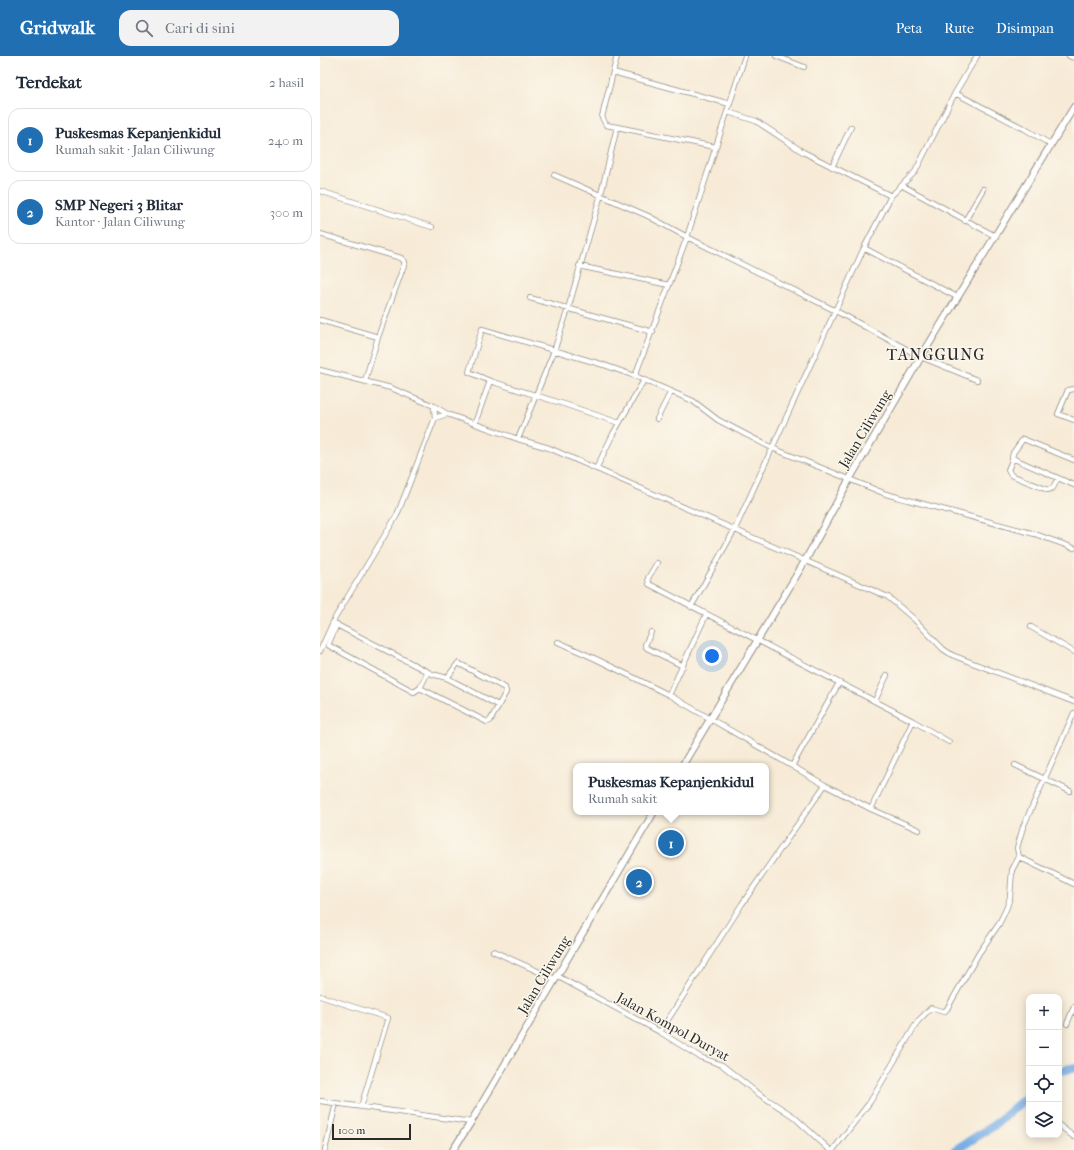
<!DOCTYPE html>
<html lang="id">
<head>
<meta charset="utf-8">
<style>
  body { margin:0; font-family:"IM FELL French Canon",serif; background:#f2f2f3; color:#1f2937 }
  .controls { position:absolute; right:12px; bottom:12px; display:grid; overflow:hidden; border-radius:8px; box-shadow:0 2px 10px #0003 }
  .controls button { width:36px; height:36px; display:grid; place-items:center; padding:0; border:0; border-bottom:1px solid #e0e1e3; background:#fff; color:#1f2937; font:20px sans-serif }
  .scale { position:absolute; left:12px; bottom:10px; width:79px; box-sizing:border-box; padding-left:4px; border:2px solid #2b2b2b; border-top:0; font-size:11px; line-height:14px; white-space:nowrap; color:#2b2b2b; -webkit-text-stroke:3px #fbf7ec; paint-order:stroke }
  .you { position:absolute; left:392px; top:600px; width:14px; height:14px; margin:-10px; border:3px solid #fff; border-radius:50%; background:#1a73e8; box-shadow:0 0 0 6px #1a73e833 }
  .badge { display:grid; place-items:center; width:26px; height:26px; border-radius:50%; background:#1f6fb2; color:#fff; font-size:13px; font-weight:700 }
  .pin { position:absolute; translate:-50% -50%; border:2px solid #fff; box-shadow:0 1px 4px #0006 }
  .popup { position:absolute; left:253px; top:707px; width:196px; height:52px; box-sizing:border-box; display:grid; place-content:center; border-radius:8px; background:#fff; filter:drop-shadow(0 1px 3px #0005); font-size:13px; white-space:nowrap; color:#747a83 }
  .popup b { font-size:15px; color:#1f2937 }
  .popup::after { content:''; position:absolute; left:50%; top:100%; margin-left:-8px; border:8px solid transparent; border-top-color:#fff }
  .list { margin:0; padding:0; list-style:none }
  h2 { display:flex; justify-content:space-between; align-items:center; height:52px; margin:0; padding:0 16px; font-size:17px }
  h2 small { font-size:13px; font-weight:400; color:#747a83 }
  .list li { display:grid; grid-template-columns:26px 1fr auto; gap:12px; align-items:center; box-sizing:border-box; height:64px; margin:0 8px 8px; padding:0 8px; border:1px solid #e0e1e3; border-radius:12px }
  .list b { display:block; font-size:15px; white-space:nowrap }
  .list p { margin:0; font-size:13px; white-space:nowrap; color:#747a83 }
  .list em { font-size:13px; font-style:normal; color:#747a83 }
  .icon { flex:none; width:22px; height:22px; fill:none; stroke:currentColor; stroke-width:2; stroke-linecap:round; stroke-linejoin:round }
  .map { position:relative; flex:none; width:754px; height:1094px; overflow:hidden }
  header { display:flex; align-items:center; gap:24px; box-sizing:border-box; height:56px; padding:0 20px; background:#1f6fb2; color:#fff }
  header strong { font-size:19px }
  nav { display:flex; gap:22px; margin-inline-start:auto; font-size:14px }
  .search { width:280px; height:36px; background:#f2f2f3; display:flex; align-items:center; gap:10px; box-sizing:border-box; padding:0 14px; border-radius:12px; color:#747a83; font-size:15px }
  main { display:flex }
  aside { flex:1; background:#fff }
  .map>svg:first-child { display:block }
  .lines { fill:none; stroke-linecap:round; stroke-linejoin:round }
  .river { stroke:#78aee6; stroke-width:9 }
  .street-casing { stroke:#918b81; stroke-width:6 }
  .secondary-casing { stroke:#918b81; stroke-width:8 }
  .street { stroke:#fff; stroke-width:4.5 }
  .secondary { stroke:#fff; stroke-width:6 }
  .labels { text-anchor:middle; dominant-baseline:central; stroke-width:3; stroke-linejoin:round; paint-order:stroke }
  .street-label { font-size:14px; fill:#2b2b2b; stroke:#fbf7ec }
  .quarter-label { font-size:16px; letter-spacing:1px; fill:#2b2b2b; stroke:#fbf7ec }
</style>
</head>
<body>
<header>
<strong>Gridwalk</strong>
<div class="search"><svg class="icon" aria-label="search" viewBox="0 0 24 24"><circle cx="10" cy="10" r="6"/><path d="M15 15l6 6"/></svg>Cari di sini</div>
<nav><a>Peta</a><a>Rute</a><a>Disimpan</a></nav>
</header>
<main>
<aside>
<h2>Terdekat<small>2 hasil</small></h2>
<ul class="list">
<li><span class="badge">1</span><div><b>Puskesmas Kepanjenkidul</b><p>Rumah sakit · Jalan Ciliwung</p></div><em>240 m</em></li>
<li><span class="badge">2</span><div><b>SMP Negeri 3 Blitar</b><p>Kantor · Jalan Ciliwung</p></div><em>300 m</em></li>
</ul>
</aside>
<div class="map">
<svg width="754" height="1094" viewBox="0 0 754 1094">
  <rect width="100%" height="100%" fill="#fbf7ec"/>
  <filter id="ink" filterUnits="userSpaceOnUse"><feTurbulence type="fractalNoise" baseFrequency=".025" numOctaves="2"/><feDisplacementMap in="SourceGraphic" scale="8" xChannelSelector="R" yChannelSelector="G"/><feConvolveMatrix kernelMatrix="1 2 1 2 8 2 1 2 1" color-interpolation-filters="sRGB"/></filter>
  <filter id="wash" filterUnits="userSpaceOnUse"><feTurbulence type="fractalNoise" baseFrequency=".012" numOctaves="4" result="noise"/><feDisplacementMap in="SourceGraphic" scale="16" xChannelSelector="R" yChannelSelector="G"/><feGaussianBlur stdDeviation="0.9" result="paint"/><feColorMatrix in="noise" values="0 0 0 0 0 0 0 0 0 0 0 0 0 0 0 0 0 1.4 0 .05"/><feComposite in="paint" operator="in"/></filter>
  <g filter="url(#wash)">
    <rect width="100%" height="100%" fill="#f7ebd7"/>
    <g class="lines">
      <path class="river" d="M739 1015 754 1012
        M635 1094 672 1071 709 1039"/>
    </g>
  </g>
  <g filter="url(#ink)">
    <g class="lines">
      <g class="street-casing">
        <path id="street" d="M425 0 367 181 516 255 601 301 657 324
          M456 0 484 11
          M749 0 754 2
          M293 16 410 48
          M635 37 705 73 730 88
          M408 56 436 65 483 96 571 140 595 116 635 37 657 0
          M297 71 395 91
          M512 111 531 71
          M234 119 328 160 367 181 315 320
          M583 130 675 180
          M0 135 112 171
          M645 165 663 133
          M0 178 81 202 85 206 58 281 45 325
          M544 192 637 241
          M259 210 349 229
          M210 242 333 276
          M0 264 58 281
          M0 314 71 332 114 350 127 358 198 383 229 392 568 541 594 563 623 593 632 599 754 646
          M170 325 149 316 162 273 284 309 315 320 373 345 398 364 452 392 566 438 715 478 754 492
          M754 333 748 334 738 358 754 364
          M115 362 127 358
          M337 363 351 335
          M155 367 170 325 247 349 299 367
          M198 383 234 295 248 253 281 138 297 71 286 69 282 61 297 0
          M693 402 688 414 691 419 728 434 733 432 738 422
          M754 404 703 383 693 397 692 402 754 429
          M276 413 293 378 324 324
          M337 507 328 522 329 528 593 665 629 686
          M371 551 415 473 544 192 571 140
          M13 567 112 618 127 622 178 649
          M17 568 8 589 94 636 100 632 108 616
          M711 571 754 596
          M331 576 325 589 327 592 363 610
          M238 586 276 603 349 639 505 729 551 753 599 774
          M0 595 15 562 77 459 115 362 114 350
          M100 632 167 666 170 665 186 636 185 632 138 607 127 622
          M349 639 386 559
          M555 645 567 619
          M695 709 750 735
          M472 710 519 627
          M551 753 593 665
          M699 801 754 828
          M173 895 235 923
          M237 920 340 976 380 1001 402 1009 436 1036 473 1060 510 1094
          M0 940 68 962 41 1051
          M747 968 754 951
          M340 976 422 848 505 729
          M0 1045 151 1066
          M739 1069 754 1081
          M5 1094 16 1047
          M513 1094 550 1046 598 965 611 952 624 956 627 953 659 897 679 868 687 851 690 841 692 814 699 801 697 792 703 771 754 657"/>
      </g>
      <g class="secondary-casing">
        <path id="secondary" d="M362 710 485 505 529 424 601 301 754 51
          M133 1094 151 1066 334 756"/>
      </g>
      <use href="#street" class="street"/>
      <use href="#secondary" class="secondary"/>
    </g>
  </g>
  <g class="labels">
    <g class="street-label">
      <text transform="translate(545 373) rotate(-59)">Jalan Ciliwung</text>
      <text transform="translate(224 919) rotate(-59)">Jalan Ciliwung</text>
      <text transform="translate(353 971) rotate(29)">Jalan Kompol Duryat</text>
    </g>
    <g class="quarter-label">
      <text x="616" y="298">TANGGUNG</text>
    </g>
  </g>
</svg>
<div class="controls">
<button>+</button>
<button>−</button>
<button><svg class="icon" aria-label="locate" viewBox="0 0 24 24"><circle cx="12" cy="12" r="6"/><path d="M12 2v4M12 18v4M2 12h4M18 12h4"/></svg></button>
<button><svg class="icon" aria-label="layers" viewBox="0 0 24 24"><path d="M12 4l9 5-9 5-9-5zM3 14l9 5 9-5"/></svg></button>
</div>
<div class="scale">100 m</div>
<div class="you"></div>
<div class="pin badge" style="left:351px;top:787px">1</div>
<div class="popup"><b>Puskesmas Kepanjenkidul</b>Rumah sakit</div>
<div class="pin badge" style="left:319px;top:826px">2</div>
</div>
</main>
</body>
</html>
